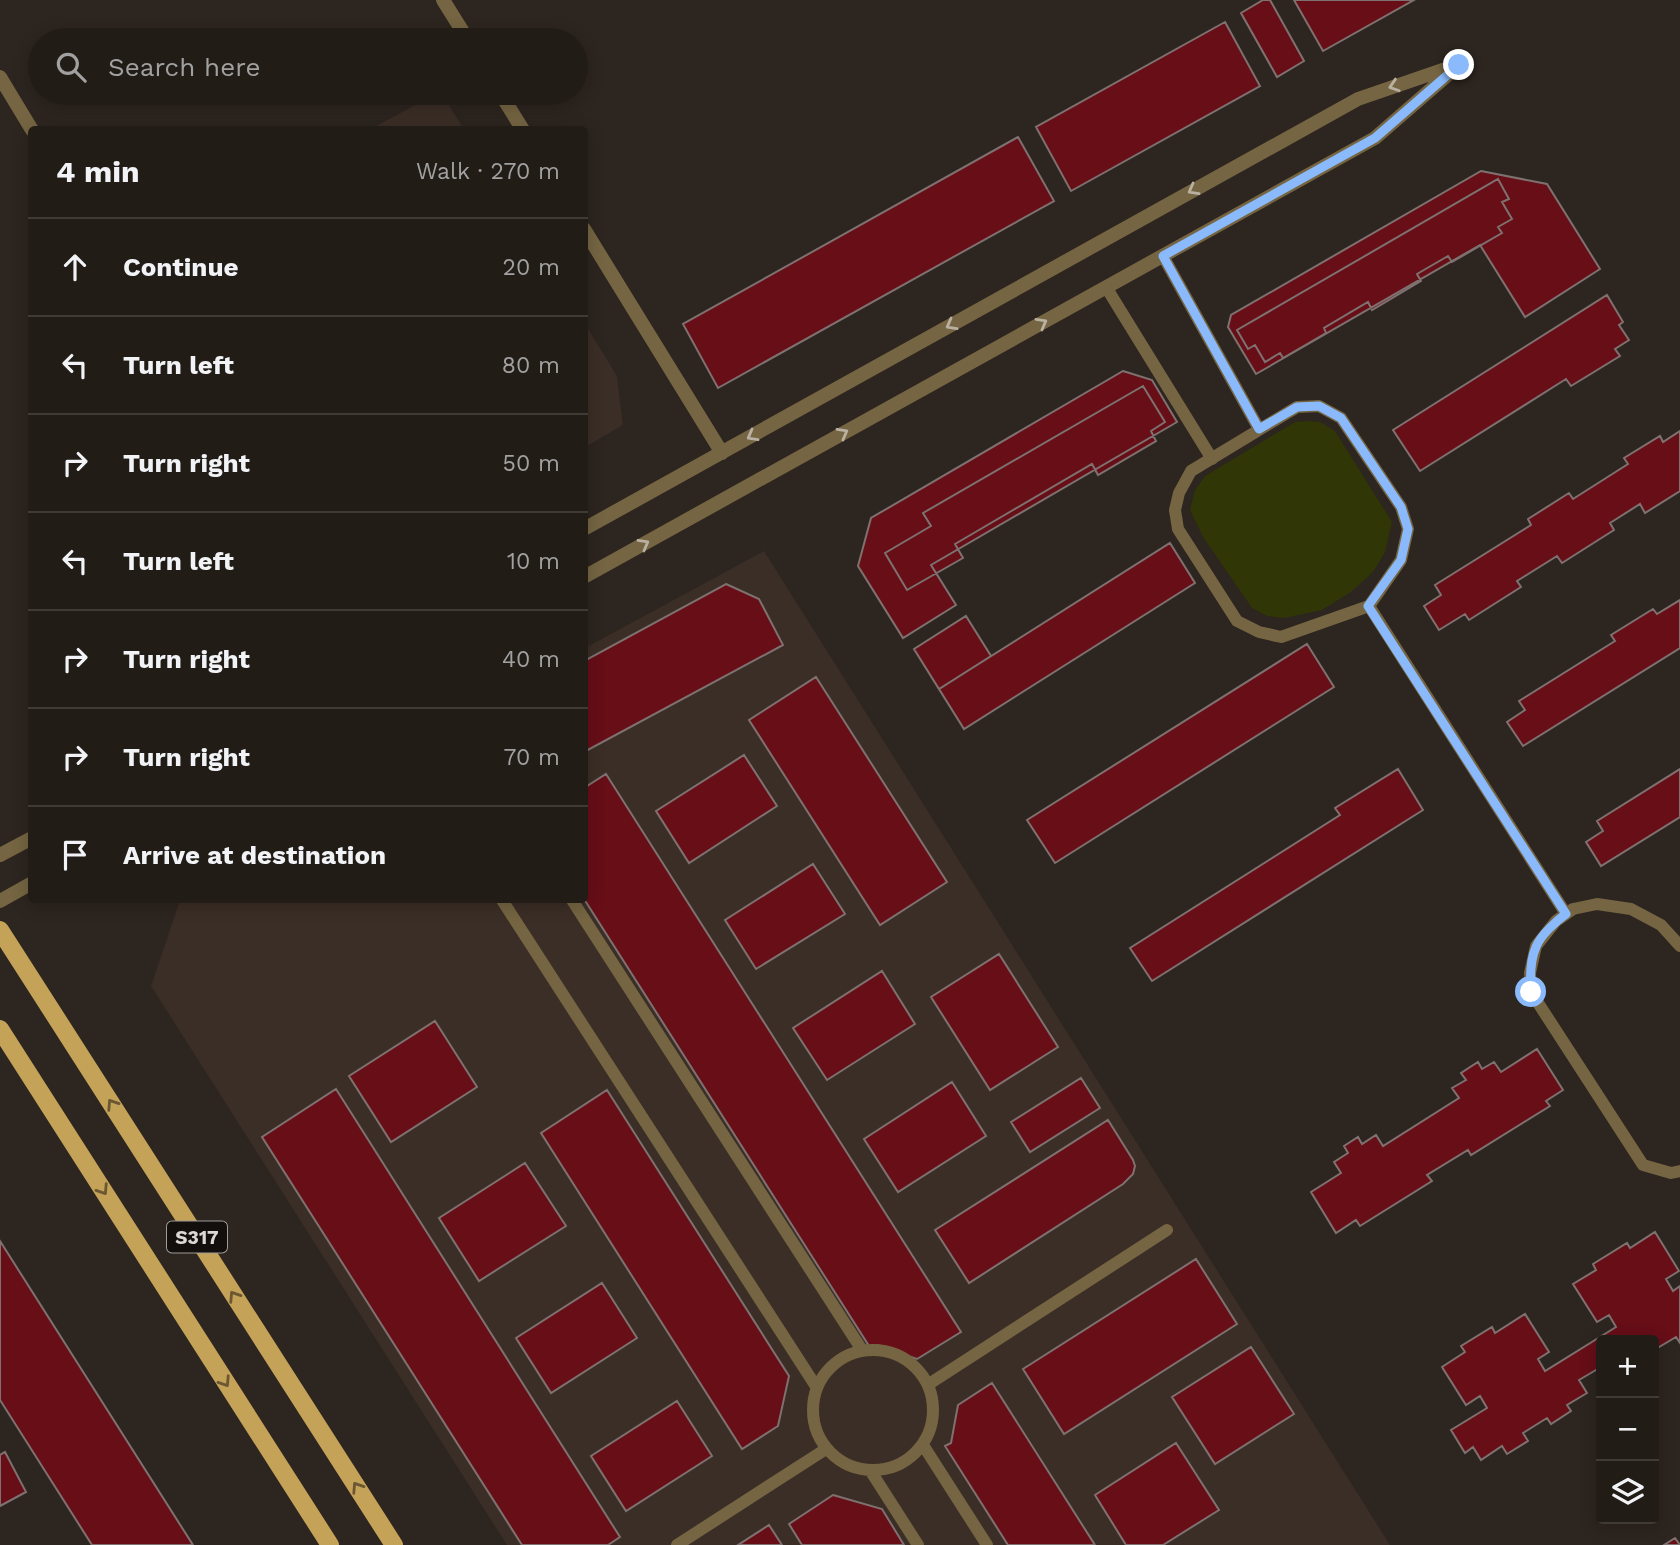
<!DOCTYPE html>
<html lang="en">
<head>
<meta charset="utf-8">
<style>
  body { margin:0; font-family:"Work Sans",sans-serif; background:#2e2924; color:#f1f3f6 }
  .controls { position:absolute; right:21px; bottom:21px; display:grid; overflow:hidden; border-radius:7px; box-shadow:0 4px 18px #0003 }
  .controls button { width:63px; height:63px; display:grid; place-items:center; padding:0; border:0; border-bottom:2px solid #3f3a36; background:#221c17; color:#f1f3f6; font:35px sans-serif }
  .stop { position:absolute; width:21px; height:21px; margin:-16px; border:5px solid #8abafc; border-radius:50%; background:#fff }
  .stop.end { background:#8abafc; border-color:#fff; box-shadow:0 2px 7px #0008 }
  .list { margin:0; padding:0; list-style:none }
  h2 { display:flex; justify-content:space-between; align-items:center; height:91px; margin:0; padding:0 28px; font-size:30px }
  h2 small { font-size:23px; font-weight:400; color:#a2a1a1 }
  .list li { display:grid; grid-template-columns:46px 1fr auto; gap:21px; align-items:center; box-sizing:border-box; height:98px; padding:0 28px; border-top:2px solid #3f3a36 }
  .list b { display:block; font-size:26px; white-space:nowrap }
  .list em { font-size:23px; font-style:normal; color:#a2a1a1 }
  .icon { flex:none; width:38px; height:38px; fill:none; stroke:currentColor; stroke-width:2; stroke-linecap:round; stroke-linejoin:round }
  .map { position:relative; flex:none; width:1680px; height:1545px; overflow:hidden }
  .search { position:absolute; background:#221c17; box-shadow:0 4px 18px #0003; left:28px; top:28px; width:560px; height:77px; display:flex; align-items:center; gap:18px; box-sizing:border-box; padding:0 24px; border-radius:38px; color:#a2a1a1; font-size:26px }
  .panel { position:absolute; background:#221c17; box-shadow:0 4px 18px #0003; left:28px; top:126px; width:560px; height:777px; border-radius:7px }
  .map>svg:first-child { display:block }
  .built { fill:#3b2e26 }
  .green { fill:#303606 }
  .building { fill:#670e17; stroke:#7e7170; stroke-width:2 }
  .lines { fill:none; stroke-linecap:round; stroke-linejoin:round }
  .lane { stroke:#756542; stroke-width:12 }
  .street { stroke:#756542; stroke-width:14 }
  .primary { stroke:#c4a257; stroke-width:18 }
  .oneway { stroke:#b9b0a1 }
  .oneway2 { stroke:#6b5832 }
  .route { stroke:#8abafc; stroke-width:9 }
  .labels { text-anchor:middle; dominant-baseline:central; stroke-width:7; stroke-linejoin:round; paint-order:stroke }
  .shield { fill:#120f0c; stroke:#a09c98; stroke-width:2 }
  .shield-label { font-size:19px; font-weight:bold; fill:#ddd8d4 }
</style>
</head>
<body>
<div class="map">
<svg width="1680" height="1545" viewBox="0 0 1680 1545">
  <rect width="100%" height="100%" fill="#2d251f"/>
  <path class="built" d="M437 93H441L464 129H371Z
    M585 324 617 376 623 425 585 447Z
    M764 551 1390 1545H507L151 986 180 900H584L585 648Z"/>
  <path class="green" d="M1308 421 1320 422 1335 431 1392 522 1385 552 1373 572 1351 592 1322 610 1284 618 1267 616 1252 608 1203 537 1190 510 1195 490 1205 476 1295 422Z"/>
  <path class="building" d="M1263 0H1270L1304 61 1277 77 1241 13Z
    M1294 0H1414L1323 51Z
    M1225 22 1260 86 1071 191 1036 127Z
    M1018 137 1054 201 718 388 683 324Z
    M1481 171 1547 184 1600 269 1525 317 1480 245 1256 374 1228 327 1231 315Z
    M1498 179 1509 199 1502 202 1512 219 1498 227 1502 233 1452 262 1448 256 1417 274 1421 281 1372 310 1368 302 1324 328 1326 333 1283 358 1280 353 1265 362 1255 345 1248 349 1237 330Z
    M1607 295 1623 322 1619 325 1629 340 1615 349 1620 356 1571 386 1566 379 1420 471 1393 430Z
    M1123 371 1152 380 1177 422 931 565 956 605 903 638 858 566 871 518Z
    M1143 386 1165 422 1151 431 1156 441 1098 475 1092 464 955 544 963 558 907 590 885 553 931 526 923 513Z
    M1680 431V491L1645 513 1640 504 1610 523 1614 530 1562 563 1557 556 1517 581 1521 587 1469 620 1465 614 1439 630 1424 606 1441 595 1435 585 1531 525 1528 519 1569 493 1573 499 1628 464 1624 458 1660 436 1663 442Z
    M1170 543 1195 583 964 729 939 689Z
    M726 584 759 599 783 645 584 752V661Z
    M1680 600V648L1523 746 1507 722 1525 710 1519 701 1615 641 1611 635 1653 609 1657 614Z
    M966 616 991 656 939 689 914 649Z
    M1307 644 1334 687 1055 863 1027 820Z
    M816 677 947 882 880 925 749 720Z
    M744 755 777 806 689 863 656 811Z
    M1398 769 1423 810 1152 981 1130 948 1340 815 1335 808Z
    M1680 769V817L1601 866 1586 842 1603 831 1597 821Z
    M606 774 961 1332 917 1359 877 1345 871 1349 584 899V788Z
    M813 864 845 914 756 969 725 920Z
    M999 954 1058 1047 990 1090 931 997Z
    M882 971 915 1024 827 1080 793 1028Z
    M435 1021 477 1087 391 1142 349 1076Z
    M1537 1049 1563 1090 1546 1101 1550 1106 1471 1155 1468 1150 1427 1175 1432 1181 1360 1226 1356 1220 1336 1233 1311 1192 1341 1173 1334 1162 1348 1153 1344 1146 1358 1137 1362 1144 1376 1135 1383 1146 1459 1098 1452 1088 1466 1080 1461 1073 1478 1062 1482 1069 1494 1062 1501 1072Z
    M1081 1078 1100 1108 1030 1152 1011 1122Z
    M952 1082 986 1136 898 1192 864 1139Z
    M336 1089 620 1537 608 1545H522L262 1137Z
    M607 1090 789 1376 778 1426 742 1449 541 1133Z
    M1108 1120 1133 1160 1135 1166 1133 1174 1123 1184 969 1283 935 1230Z
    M525 1163 566 1226 479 1281 439 1218Z
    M1655 1232 1679 1271 1666 1279 1673 1291 1680 1286V1343L1676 1337 1654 1350V1340H1601V1367L1579 1380 1587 1393 1567 1405 1571 1411 1551 1424 1547 1418 1523 1433 1528 1441 1507 1454 1502 1446 1481 1460 1473 1447 1465 1453 1451 1430 1487 1408 1480 1396 1466 1405 1442 1367 1465 1352 1461 1346 1492 1327 1495 1333 1525 1314 1549 1352 1538 1359 1545 1371 1616 1327 1609 1315 1597 1322 1573 1284 1596 1270 1593 1264 1627 1243 1630 1248Z
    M0 1241 193 1545H92L0 1400Z
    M1196 1259 1237 1324 1064 1434 1023 1369Z
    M602 1283 637 1338 551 1393 516 1338Z
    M1251 1347 1294 1414 1215 1464 1172 1397Z
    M992 1383 1095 1545H1008L945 1446 951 1443 958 1405Z
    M677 1401 712 1456 626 1511 591 1456Z
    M1176 1443 1219 1510 1163 1545H1126L1095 1495Z
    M5 1452 26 1492 0 1506V1455Z
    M833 1495 882 1509 904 1545H802L789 1524Z
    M769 1525 782 1545H738Z
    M1675 1538 1680 1545H1664Z"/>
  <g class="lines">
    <path class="lane" d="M1163 256 1259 429
      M1106 287 1212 459
      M1319 406 1341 418 1401 507 1408 529 1401 560 1369 606 1281 637 1259 632 1237 621 1178 529 1175 510 1179 493 1191 471 1297 407Z
      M1369 606 1566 914
      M502 900 817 1388
      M572 900 862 1350
      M1680 946 1661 925 1631 909 1597 904 1573 909 1556 921 1536 946 1530 973 1531 992 1643 1165 1671 1173 1680 1171
      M813 1410a60 60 0 1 1 120 0a60 60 0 1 1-120 0Z
      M929 1384 1167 1230
      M923 1445 987 1545
      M870 1470 918 1545
      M677 1545 826 1449"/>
    <path class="street" d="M443 0 468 40
      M0 77 32 130
      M500 93 523 130
      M584 229 722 453
      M584 529 1358 99 1451 67
      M584 577 1375 138 1459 65
      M0 855 32 838
      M0 901 32 883"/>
    <path class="primary" d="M0 930 394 1545
      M0 1029 330 1545"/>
  </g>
  <defs><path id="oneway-chevron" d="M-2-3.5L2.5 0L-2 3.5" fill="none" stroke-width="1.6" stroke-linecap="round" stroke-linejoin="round" transform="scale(1.75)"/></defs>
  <g class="oneway">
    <use href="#oneway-chevron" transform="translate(1394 86) rotate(162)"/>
    <use href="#oneway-chevron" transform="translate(1193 190) rotate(151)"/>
    <use href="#oneway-chevron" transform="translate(1042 323) rotate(-29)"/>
    <use href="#oneway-chevron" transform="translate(951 325) rotate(151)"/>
    <use href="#oneway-chevron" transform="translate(843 433) rotate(-29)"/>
    <use href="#oneway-chevron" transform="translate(752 436) rotate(151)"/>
    <use href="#oneway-chevron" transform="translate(644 544) rotate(-29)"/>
  </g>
  <g class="oneway2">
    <use href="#oneway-chevron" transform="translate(112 1104) rotate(-123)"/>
    <use href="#oneway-chevron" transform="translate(103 1190) rotate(57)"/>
    <use href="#oneway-chevron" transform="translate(234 1296) rotate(-123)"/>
    <use href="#oneway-chevron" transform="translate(225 1382) rotate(57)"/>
    <use href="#oneway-chevron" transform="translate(357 1487) rotate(-123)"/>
  </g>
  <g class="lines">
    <path class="route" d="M1459 65 1375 138 1163 256 1259 429 1297 407 1319 406 1341 418 1401 507 1408 529 1401 560 1368 606 1566 914C1556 921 1540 936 1536 947 1530 960 1530 978 1531 992"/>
  </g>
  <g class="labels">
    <rect class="shield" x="167" y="1221.5" width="60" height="31" rx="5"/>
    <g class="shield-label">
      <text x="197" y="1237">S317</text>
    </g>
  </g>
</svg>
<div class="controls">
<button>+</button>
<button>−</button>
<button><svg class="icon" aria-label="layers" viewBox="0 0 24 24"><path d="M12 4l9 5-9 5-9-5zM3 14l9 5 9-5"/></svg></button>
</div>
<div class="stop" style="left:1531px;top:992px"></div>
<div class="stop end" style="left:1459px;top:65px"></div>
<div class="search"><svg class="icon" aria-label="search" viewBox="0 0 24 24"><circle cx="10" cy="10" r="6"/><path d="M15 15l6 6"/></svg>Search here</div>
<section class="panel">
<h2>4 min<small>Walk · 270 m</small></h2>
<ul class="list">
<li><svg class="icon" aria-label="ahead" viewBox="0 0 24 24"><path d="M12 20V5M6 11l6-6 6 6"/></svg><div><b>Continue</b></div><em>20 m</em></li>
<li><svg class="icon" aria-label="left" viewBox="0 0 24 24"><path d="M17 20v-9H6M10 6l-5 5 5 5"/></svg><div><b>Turn left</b></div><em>80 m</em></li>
<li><svg class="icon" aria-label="right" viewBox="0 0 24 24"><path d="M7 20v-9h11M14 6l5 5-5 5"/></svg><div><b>Turn right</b></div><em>50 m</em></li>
<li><svg class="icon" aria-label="left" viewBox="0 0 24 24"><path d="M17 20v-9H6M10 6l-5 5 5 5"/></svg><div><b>Turn left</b></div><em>10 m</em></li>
<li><svg class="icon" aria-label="right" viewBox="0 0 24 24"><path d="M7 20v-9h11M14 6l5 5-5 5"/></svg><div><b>Turn right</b></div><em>40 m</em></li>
<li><svg class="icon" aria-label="right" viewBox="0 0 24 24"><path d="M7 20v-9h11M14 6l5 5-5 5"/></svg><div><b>Turn right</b></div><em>70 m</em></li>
<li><svg class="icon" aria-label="arrive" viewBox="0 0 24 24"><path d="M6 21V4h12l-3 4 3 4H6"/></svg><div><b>Arrive at destination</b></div></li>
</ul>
</section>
</div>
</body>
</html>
